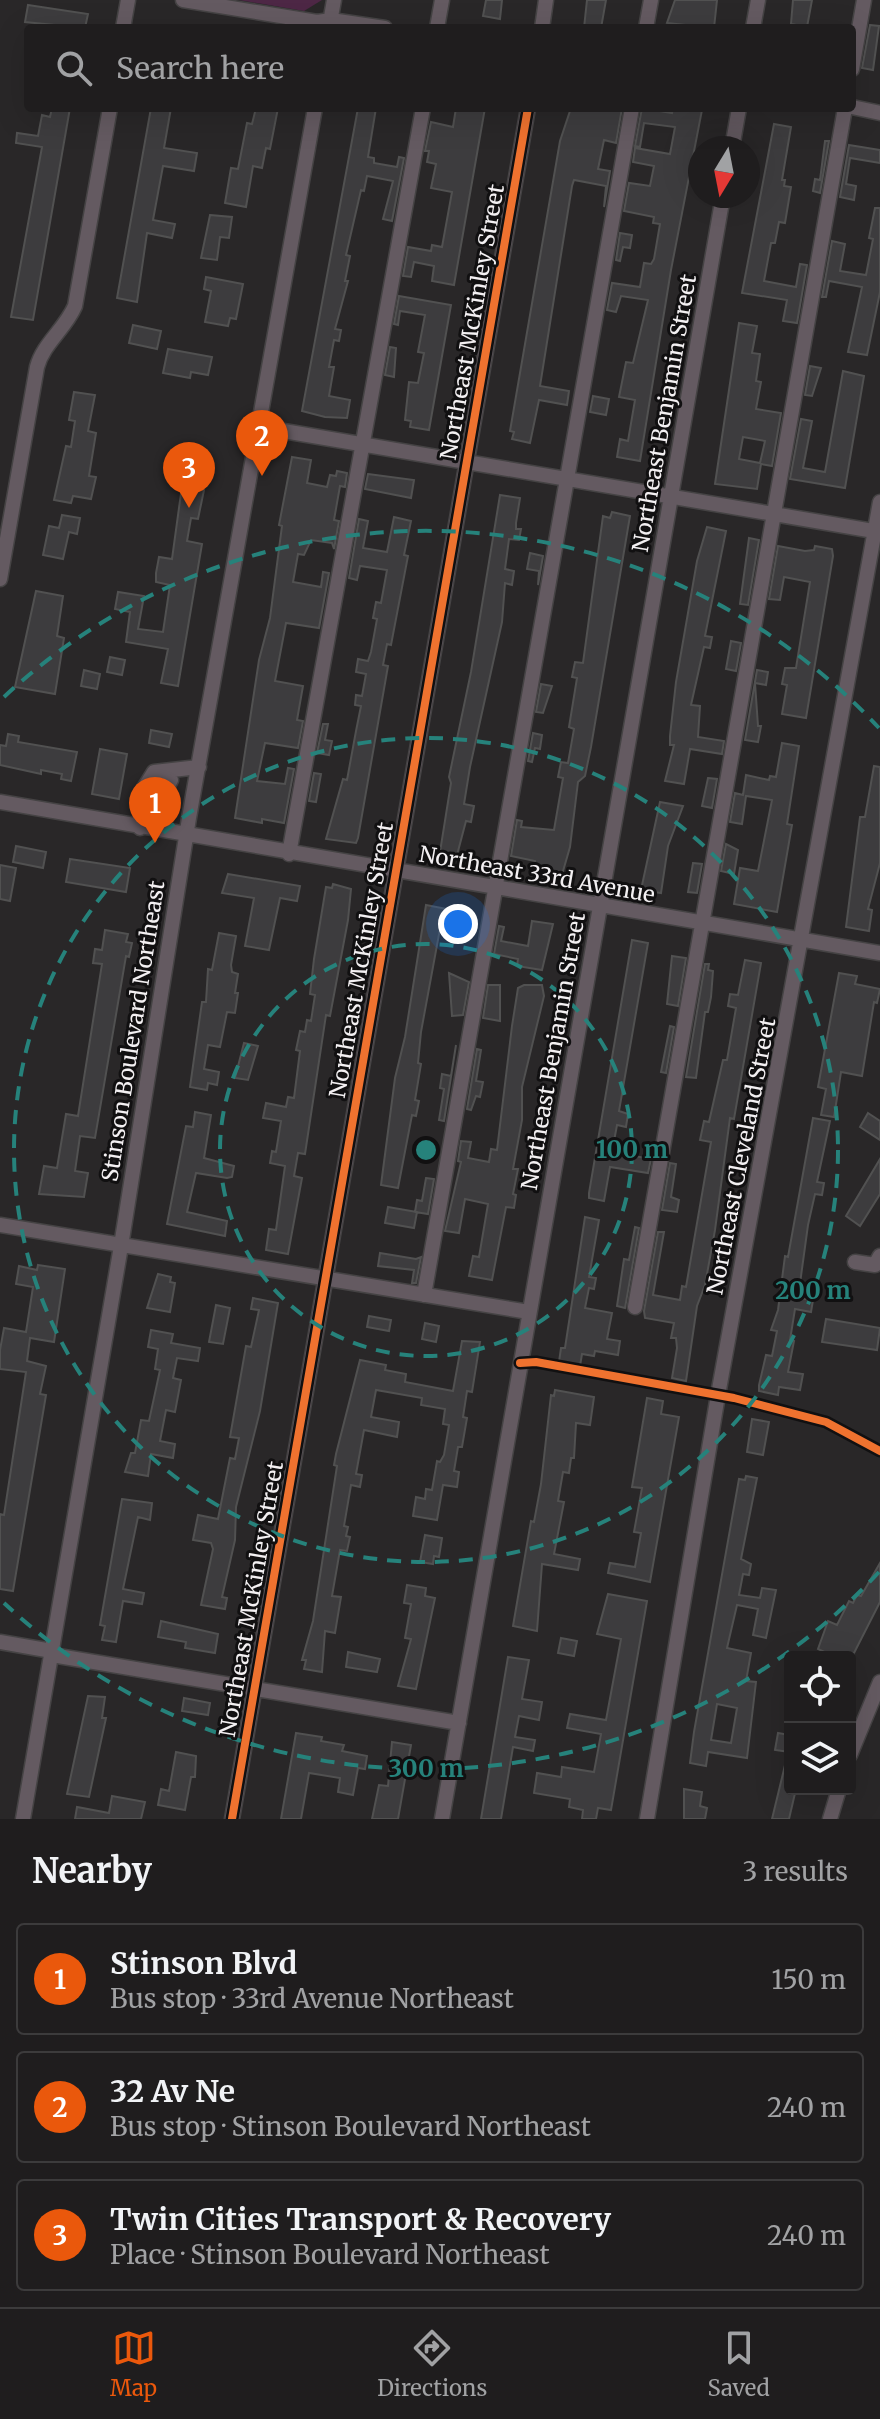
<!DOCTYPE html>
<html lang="en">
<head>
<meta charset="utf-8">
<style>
  body { margin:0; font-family:Merriweather,serif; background:#272627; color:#f1f3f6 }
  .controls { position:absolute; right:24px; bottom:24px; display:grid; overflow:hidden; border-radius:8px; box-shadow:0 8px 32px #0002 }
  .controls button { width:72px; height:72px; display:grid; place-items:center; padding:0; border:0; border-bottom:2px solid #3c3b3c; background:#1f1d1e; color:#f1f3f6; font:40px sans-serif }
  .compass { position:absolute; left:688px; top:136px; width:72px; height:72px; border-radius:50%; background:#1f1d1e; box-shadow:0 8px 32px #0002; rotate:190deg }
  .you { position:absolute; left:458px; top:924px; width:28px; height:28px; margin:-20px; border:6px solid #fff; border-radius:50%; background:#1a73e8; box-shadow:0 0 0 12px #1a73e833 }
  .badge { display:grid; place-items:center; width:52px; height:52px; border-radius:50%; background:#ea580c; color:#fff; font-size:26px; font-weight:700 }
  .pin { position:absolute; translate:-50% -66px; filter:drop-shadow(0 2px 4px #0008) }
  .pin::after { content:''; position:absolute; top:42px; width:28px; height:24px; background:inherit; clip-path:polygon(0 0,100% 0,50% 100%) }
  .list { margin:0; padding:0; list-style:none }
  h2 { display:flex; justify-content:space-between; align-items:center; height:104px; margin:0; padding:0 32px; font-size:34px }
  h2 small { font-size:26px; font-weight:400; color:#a1a2a4 }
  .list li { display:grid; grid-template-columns:52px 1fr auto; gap:24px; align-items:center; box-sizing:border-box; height:112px; margin:0 16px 16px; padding:0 16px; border:2px solid #3c3b3c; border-radius:8px }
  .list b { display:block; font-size:30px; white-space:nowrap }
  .list p { margin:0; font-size:26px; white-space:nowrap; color:#a1a2a4 }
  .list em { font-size:26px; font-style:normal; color:#a1a2a4 }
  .icon { flex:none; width:44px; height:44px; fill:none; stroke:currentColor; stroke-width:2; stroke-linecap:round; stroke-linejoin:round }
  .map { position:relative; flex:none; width:880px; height:1819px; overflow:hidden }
  .search { position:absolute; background:#1f1d1e; box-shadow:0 8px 32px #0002; left:24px; right:24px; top:24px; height:88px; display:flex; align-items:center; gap:20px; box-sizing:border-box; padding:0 28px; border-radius:8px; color:#a1a2a4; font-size:30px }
  .sheet { height:488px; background:#1f1d1e }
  nav { display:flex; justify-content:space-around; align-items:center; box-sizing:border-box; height:112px; border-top:2px solid #3c3b3c; background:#1f1d1e; font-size:22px; color:#a1a2a4 }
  nav a { display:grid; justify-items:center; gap:4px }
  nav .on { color:#ea580c }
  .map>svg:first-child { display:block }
  .green { fill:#4d2745 }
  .building { fill:#3d3c3e; stroke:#515151; stroke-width:2; fill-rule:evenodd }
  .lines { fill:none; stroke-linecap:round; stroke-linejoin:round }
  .minor-casing { stroke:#454344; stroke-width:17 }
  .minor { stroke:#645a61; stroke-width:14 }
  .cycleway-casing { stroke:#111011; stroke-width:13 }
  .cycleway { stroke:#ef722f; stroke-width:8 }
  .ring { fill:none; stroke:#26827b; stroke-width:4; stroke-dasharray:14 10 }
  .labels { text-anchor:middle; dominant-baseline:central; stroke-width:6; stroke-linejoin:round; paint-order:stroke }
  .street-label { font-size:22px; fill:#f3f0f2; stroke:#111011 }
  .centre { fill:#26827b; stroke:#111011; stroke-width:4 }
  .ring-label { font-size:24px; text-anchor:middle; font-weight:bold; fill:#26827b; stroke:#111011; stroke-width:6; stroke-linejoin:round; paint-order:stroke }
</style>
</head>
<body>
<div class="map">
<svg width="880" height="1819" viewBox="0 0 880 1819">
  <rect width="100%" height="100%" fill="#292728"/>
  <path class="green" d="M239 0H322L304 11Z"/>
  <path class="building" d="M486 0H502L500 19 483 16Z
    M587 0H606L601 28H584Z
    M675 0H717L714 28 667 23Z
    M793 0H812L807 27 791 24Z
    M28 5 88 14 85 28 25 22Z
    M870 25 879 26 873 70 862 68Z
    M52 108H70L33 320 11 317 42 147 16 143 17 133 38 136 42 115 50 117Z
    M151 108H171L164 148 197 153 194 171 163 166 153 220 175 224 172 238 147 233 137 302 117 298Z
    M256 108H278L270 149 266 148 262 168 253 166 246 207 225 203 231 168 238 169 247 123 252 124Z
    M358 108H376L368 157 374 158V163L397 167 399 157 404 158 392 221 383 219 393 181 367 176 364 191 361 190 346 255 350 256 345 281H348L335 329 341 330 339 341 334 340 329 367H334L329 396 350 400 347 418 325 417 302 411Z
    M456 108H485L454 285 432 281 434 266 414 262 411 277 403 276 408 247 431 251 432 245 442 247 452 192 431 188 436 164 427 162 429 151H425L431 122 453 127Z
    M571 108H622L616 143 604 140 598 169 610 171 604 207 606 186 574 180 572 186 540 386 569 391 567 405 539 400 530 443 512 439 514 432 510 431 560 141Z
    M642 108 672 113 673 108 702 110 671 270 640 461 617 457 620 439 628 441 635 400 619 397 626 362 633 363 648 300 621 296 616 312 607 310 612 283 640 287 644 263 651 264 654 259 660 224 653 223 654 217 624 211 629 183 650 186 654 166 633 162 635 148 670 154 675 127 644 123 640 147 635 146Z
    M774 124 791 127 782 180H785L784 186 791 187 785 223 779 222 775 243H771L764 281 796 287 800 264 807 265 797 323 783 321 787 300 742 293Z
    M825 141H829L820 193 813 191 815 179 820 180Z
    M849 145 880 150V163L850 158 846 184 856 186 854 200 840 197Z
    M875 208H880V292L867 355 848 352 862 287 829 281 826 297H822L832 241 845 244 840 271 866 275 873 239 869 238Z
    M210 215 232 217 229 238 220 237 217 260 201 258Z
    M620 233 632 235 630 248 623 247 620 261 616 260Z
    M206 277 243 284 236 319 230 318 228 326 205 322 211 291 204 289Z
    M399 296 451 305 429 430 410 427 411 421 405 420 409 382 418 383 424 353 418 352 425 315 400 311 398 325 394 324Z
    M739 323 757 326 752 353 760 354 756 381 761 382 756 409 781 413 772 466 761 464 757 489 715 484ZM743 437 765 441 760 463 739 459Z
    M133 325 161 331 157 349 129 343Z
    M390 347 396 348 394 377 385 375Z
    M168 349 212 357 208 375 191 372 190 378 163 373Z
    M810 366 821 368 812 396 805 395Z
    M843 371 864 376 845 488 790 479 801 419 812 421 803 468 825 472Z
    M74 392 95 395 88 431 96 433 89 476 96 477 91 499 73 496 71 503 54 500 66 446 71 447 75 421 69 420Z
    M593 396 609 399 606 415 590 412Z
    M292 457 311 460 307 483 327 487 330 475 336 476 337 471 347 473 345 487 340 486 334 520 339 521 334 549 332 543 311 540 304 555 298 554 293 582 321 587 323 572 329 573 319 628 286 623 275 681 303 686 297 720 303 721 298 748 265 743 257 781 285 784 288 768 294 769 284 823 262 819V823L235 818 259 660 270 618 282 526 279 525Z
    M368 474 414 480 411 498 365 489Z
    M182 486 204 490 198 519 191 518 187 541 202 544 178 686 161 683 168 649 126 642 130 612 115 609 118 592 144 596 138 629 163 632 170 585 156 582V573L159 557 172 559Z
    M500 495 520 498 516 523V529H521L519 540 509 539 505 569 514 571 512 585 505 583 502 622 470 767 464 804 474 806 471 822 466 821 457 855 440 852 451 783 449 777 471 672Z
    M612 512 630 516 591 747 585 776 578 782 570 847 561 878 533 873 535 861 511 856 517 820 522 821 521 827 554 830 563 778 558 777 561 762 568 763 574 729 569 727 577 678 572 677 575 662 583 663 603 516 610 518Z
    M62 515 80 518 77 534 69 532 63 559 43 555 49 526 59 528Z
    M394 517 411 521 404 555 408 556 391 645 387 644 383 665 388 666 358 838 356 843 326 839 343 779 347 780 356 731 361 706 355 705 356 695 362 696 366 674 356 672 358 659 368 661 371 652 377 619 373 618 376 602 381 603 387 570 360 566 357 580 349 578 359 519 368 521 363 548 387 552Z
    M707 527 726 531 705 636 712 637 710 648 704 647 691 705 700 706 698 737 724 741 722 754 690 749 684 784 665 781 674 745H670V736L676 682 697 561Z
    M749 538 759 540 748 605 740 604Z
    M778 546 805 551 814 550 815 546 832 549 833 556 806 718 782 714 787 685 782 684 785 668H796L810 582 784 577 780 600 769 599Z
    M530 553 543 556 538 585 539 571 527 569Z
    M36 591 63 596 57 636 64 638 55 694 15 687Z
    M731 641 741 643 736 671 726 669Z
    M110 657 125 660 122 675 107 672Z
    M84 670 100 674 97 689 81 686Z
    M757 670 768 672 766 685 755 683 758 726H761L758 742 745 740Z
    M541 684 552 686 543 713 536 712Z
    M323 724H328L325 740 332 741 329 755 317 753Z
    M151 730 172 734 169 747 149 743Z
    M533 733 542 735 540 749 535 748 532 762 528 761Z
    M8 734 19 736 18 742 77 752 71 781 61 779 62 774 41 770V774L0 765V745L6 746Z
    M782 743 799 746 787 824 792 825 777 912 734 904 740 868 758 871 772 800 746 796 742 824 730 822 735 793 743 795 746 775 769 780 770 776 776 777Z
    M100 749 127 754 119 799 92 794Z
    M874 766 880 767V863L868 909 872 910 869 931 846 927 860 817H865Z
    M314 773 321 774 316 802 309 801Z
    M708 778 717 779 712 808 702 806Z
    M660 802 683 806 668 846 661 893 641 890Z
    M726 844 738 850 734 874 721 871Z
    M16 846 46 852 43 868 13 862Z
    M70 859 130 868 126 892 66 882Z
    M693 863 702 864 697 893 688 892Z
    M0 865 16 868 10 901 0 899Z
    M228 874 300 886 297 901 280 898 269 950 245 946 254 898 222 893Z
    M333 884 351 889 348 920 330 1016 326 1015 305 1154 298 1153 294 1176 302 1178 288 1254 266 1250 269 1229 276 1230 285 1166 270 1163 272 1151 276 1152 281 1121 263 1118 266 1103 286 1107 288 1097 294 1098 300 1051 296 1050 300 1031 305 1032 307 1020 311 1021 315 995 310 994 314 959 326 887 332 888Z
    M426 905 447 909 446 919 442 918 421 1032 418 1063 421 1064 415 1100 419 1101 416 1116 412 1115 398 1188 381 1185 395 1078 405 1037Z
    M532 921 553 924 542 970 517 966 518 959 494 954 499 926 504 927 501 941 528 946Z
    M105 930 128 934 126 942 132 943 129 957 126 956 95 1138 80 1136 75 1171 88 1173 84 1197 39 1194 44 1166 57 1168 66 1114 78 1116 102 964 93 963 95 949 102 950Z
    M219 933 236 936 231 965 232 972 238 974 235 993H238L235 1013 227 1012 220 1047 208 1045 204 1069 219 1072 217 1085 208 1083 207 1090 190 1087 202 1002H206L208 969 212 970Z
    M632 940 648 943 619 1111 628 1114 626 1127 617 1125 612 1152 651 1159 648 1173 610 1167 604 1201 589 1198V1193Z
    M672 956 686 958 678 1006 667 1004Z
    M745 960 761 963 734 1119 730 1118 715 1230 705 1285 697 1306 686 1381 672 1378 677 1348 676 1338H671L674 1323 645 1318 644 1311 658 1232H664L653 1295 680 1300 682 1286 686 1287 711 1142 700 1140 704 1121 709 1122 723 1060H727L736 1008 728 1006 730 994 738 995Z
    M705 964H709L708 970 713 971 711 997 708 1012H705L696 1078 686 1077Z
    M449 973 469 982 463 1015 452 1016Z
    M839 973 857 976 855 984 880 989 877 1003 874 1002 862 1076 841 1072 834 1117 821 1115 826 1089 818 1087Z
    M488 985H500V1021L483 1018Z
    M524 985H542L544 996 522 1087V1120L513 1169H518L513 1194 516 1195 514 1208 506 1207 492 1280 469 1276 473 1256 479 1257 488 1204 465 1199 459 1233 445 1231 461 1162 458 1161 461 1141 471 1142 468 1158 489 1162 491 1149 497 1150 512 1026 518 988Z
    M670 1026 674 1027 666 1073 661 1072Z
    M244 1043 258 1046 248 1080 235 1078Z
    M456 1045 444 1121 439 1120 444 1089 440 1088 442 1074 451 1076Z
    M477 1049 481 1050 476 1081 483 1082 480 1097 476 1096 471 1110 467 1109Z
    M195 1112 211 1115 204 1158 234 1166 232 1177 227 1178 196 1173 187 1212 227 1221 225 1236 167 1224 186 1126 193 1127Z
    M868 1113 880 1121V1140L860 1127Z
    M813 1118 830 1121 817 1182 824 1183 822 1195 815 1194 808 1225 798 1298 813 1300 811 1312 795 1309 790 1340 794 1341 788 1372 803 1374 800 1390 779 1387 778 1395 759 1391V1385L766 1355 772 1356 777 1331 771 1330 778 1310 785 1256 788 1257Z
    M880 1159V1194L860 1226 846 1216Z
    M670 1163 676 1164 671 1197 679 1200 677 1212 662 1210Z
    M426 1178 434 1179 428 1214 415 1212 417 1200 422 1201Z
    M388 1207 417 1212 414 1228 385 1223Z
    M585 1217 599 1220 589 1277 596 1278 594 1289 589 1288 585 1308 612 1313 607 1339 620 1341 618 1355 595 1351 594 1356 582 1354 580 1366 559 1362 561 1348H565Z
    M635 1227 639 1228 625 1308 617 1306 624 1259 629 1260Z
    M380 1253 416 1259 421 1257 416 1283H412L414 1270 378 1266Z
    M38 1265 65 1269 54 1342 30 1338 27 1361 46 1366 40 1394 46 1395 13 1591 0 1589V1514L4 1515 26 1372 0 1369V1350L4 1328 26 1332 33 1287 16 1284 19 1266 37 1270Z
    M158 1274 171 1277 170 1282 175 1283 170 1312 147 1308Z
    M253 1298 278 1303 260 1411 236 1507 235 1540 222 1597 227 1598 225 1609 201 1605 213 1549 211 1543 193 1540 198 1515 218 1519 230 1458 235 1459 239 1438 230 1437 246 1346 251 1347 259 1310 251 1309Z
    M216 1305 230 1308 223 1344 209 1342Z
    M369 1316 391 1320 389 1331 367 1327Z
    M826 1319 880 1328 877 1350 822 1342Z
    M425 1323 439 1326 436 1342 422 1339Z
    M151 1330 173 1334 171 1343 200 1348 198 1361 177 1358 173 1378 181 1380 175 1412 166 1410 160 1441 175 1444 173 1458 151 1454 148 1476 125 1472 131 1453H135L141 1420 149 1421 160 1370 155 1369 158 1349 148 1347Z
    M462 1341 480 1342 472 1392 467 1391 463 1417 467 1418 462 1447H458L454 1471 459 1472 457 1487 443 1485 437 1520 413 1516 416 1497 425 1499 426 1489 432 1490 437 1461 440 1462 444 1455 449 1425 443 1424 445 1409 421 1405 422 1398 376 1390 371 1417 399 1422 397 1437 364 1430 356 1474 362 1475 360 1487 351 1485 344 1526 348 1527 346 1536 350 1537 347 1551 340 1550 332 1596 341 1597 335 1633 325 1631 322 1672 304 1669 306 1660H302L313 1621 337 1466 334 1465 336 1454 360 1360 386 1365 385 1370 406 1374 405 1382 453 1391Z
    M555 1390 594 1397 590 1425 576 1423 574 1458H571L569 1473 563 1472 558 1501 564 1502 554 1554 580 1559 578 1570 542 1564 537 1631 513 1626 531 1521 534 1522 541 1484 551 1395 554 1396Z
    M647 1398 663 1401 661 1414 679 1417 650 1582 608 1573 610 1563 635 1567 641 1533 634 1532 642 1488 632 1487Z
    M752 1419 769 1422 763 1455 747 1452Z
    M746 1476 757 1478 741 1559 751 1564 749 1575 743 1574 739 1595 760 1598 762 1588 776 1590 766 1638 753 1635 758 1609 737 1605 727 1648 751 1653 746 1681 756 1682 747 1758 708 1752 706 1766 690 1763 694 1732 739 1479 745 1480ZM717 1704 737 1708 731 1743 711 1740Z
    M122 1499 152 1503 150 1520 138 1517 123 1589 144 1593 142 1604 123 1601 116 1642 102 1640 105 1626 100 1625Z
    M425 1535 442 1538 439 1557 434 1556 433 1564 420 1562Z
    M880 1563V1602L852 1657H835L818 1649 828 1621 837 1625 849 1601 853 1603 857 1595 861 1596Z
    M407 1585 426 1588 425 1596 435 1598 416 1689 398 1686 411 1639 405 1638 411 1604 404 1603Z
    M608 1594 647 1601 611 1810 598 1808 596 1819H582L583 1810 569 1807 570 1799 534 1793 537 1773 561 1777 562 1767 594 1772 601 1734 567 1728 570 1714 606 1720 621 1639 597 1634Z
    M161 1621 218 1634 215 1653 185 1648 186 1642 158 1637Z
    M561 1638 577 1641 574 1656 558 1653Z
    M348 1652 380 1659 377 1672 346 1667Z
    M508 1657 529 1660 522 1699 542 1702 539 1720 519 1716 515 1737 535 1740 533 1751 513 1747 501 1819H481Z
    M88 1696 105 1697 102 1718H106L89 1797 67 1794Z
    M184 1698 210 1703 208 1715 182 1711Z
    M296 1733 322 1737 321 1741 344 1745 342 1751 367 1756 365 1769 358 1768 353 1795 338 1792 340 1778 309 1773 301 1819H281Z
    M778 1733 790 1735V1752L775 1750Z
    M392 1742 411 1745 398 1819H372L379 1785 388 1786Z
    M176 1752 196 1756 195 1777H191L185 1810 158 1805 161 1789 169 1791Z
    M786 1761H790V1789H796L789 1819H772Z
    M684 1789 702 1792 700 1806 707 1808 705 1819H684Z
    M112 1796 145 1802 141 1819H75L77 1807 109 1813Z"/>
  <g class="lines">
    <g class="minor-casing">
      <path id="minor" d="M183 0 317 22 331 20 385 28
        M123 28 128 0
        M329 28 334 0
        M437 28 442 0
        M542 28 546 0
        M646 28 651 0
        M753 28 758 0
        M852 69 864 0
        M852 107 880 113
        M732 148 739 108
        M260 427 880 532
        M0 579 37 367C43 344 65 329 75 306L110 108
        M0 802 880 953
        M143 809 155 810 171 780 168 773
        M140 828 141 793 154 772 199 767
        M289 854 423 108
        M0 1225 529 1312
        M855 1262 875 1265 880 1256
        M424 1295 632 108
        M635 1307 845 108
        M0 1642 52 1651
        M52 1655 459 1723
        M850 1755 880 1682
        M23 1819 121 1246 189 818 315 108
        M232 1819 528 108
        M442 1819 723 196
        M647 1819 718 1395 880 502
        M830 1819 839 1789"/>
    </g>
    <use href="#minor" class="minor"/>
    <g class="cycleway-casing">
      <path id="cycleway" d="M520 1363 536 1362 734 1398 826 1422 880 1451
        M232 1819 528 108"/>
    </g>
    <use href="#cycleway" class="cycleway"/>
  </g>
  <g class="ring">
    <circle cx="426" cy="1150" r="206"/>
    <circle cx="426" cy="1150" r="412"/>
    <path d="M879 1572A619 619 0 0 1 4 1603M4 697A619 619 0 0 1 879 728"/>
  </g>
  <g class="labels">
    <g class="street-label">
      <text transform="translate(472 322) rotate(-80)">Northeast McKinley Street</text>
      <text transform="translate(664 413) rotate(-80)">Northeast Benjamin Street</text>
      <text transform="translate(537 874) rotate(10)">Northeast 33rd Avenue</text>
      <text transform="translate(361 960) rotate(-80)">Northeast McKinley Street</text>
      <text transform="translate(133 1031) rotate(-81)">Stinson Boulevard Northeast</text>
      <text transform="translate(553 1051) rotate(-80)">Northeast Benjamin Street</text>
      <text transform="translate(741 1156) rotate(-79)">Northeast Cleveland Street</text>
      <text transform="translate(251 1599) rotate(-80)">Northeast McKinley Street</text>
    </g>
  </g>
  <circle cx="426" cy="1150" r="12" class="centre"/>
  <g class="ring-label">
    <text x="632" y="1158">100 m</text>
    <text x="813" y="1299">200 m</text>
    <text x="426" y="1777">300 m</text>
  </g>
</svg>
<div class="controls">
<button><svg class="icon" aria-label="locate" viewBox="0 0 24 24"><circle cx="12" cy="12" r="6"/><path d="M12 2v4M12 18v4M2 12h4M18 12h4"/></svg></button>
<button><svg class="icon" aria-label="layers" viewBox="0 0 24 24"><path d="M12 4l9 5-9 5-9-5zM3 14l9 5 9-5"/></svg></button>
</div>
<svg class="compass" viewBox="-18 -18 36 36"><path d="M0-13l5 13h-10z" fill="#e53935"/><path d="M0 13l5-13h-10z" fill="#a1a2a4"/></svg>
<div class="you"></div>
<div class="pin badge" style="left:155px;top:843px">1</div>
<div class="pin badge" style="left:262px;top:476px">2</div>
<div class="pin badge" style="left:189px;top:508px">3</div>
<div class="search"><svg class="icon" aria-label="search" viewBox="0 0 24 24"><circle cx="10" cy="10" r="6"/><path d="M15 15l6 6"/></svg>Search here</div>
</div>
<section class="sheet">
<h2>Nearby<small>3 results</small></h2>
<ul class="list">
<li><span class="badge">1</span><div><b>Stinson Blvd</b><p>Bus stop · 33rd Avenue Northeast</p></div><em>150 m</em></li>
<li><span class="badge">2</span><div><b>32 Av Ne</b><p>Bus stop · Stinson Boulevard Northeast</p></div><em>240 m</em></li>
<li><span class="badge">3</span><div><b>Twin Cities Transport &amp; Recovery</b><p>Place · Stinson Boulevard Northeast</p></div><em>240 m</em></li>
</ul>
</section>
<nav>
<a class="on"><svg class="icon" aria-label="map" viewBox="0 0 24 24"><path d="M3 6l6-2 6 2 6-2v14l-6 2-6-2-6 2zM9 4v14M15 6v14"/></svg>Map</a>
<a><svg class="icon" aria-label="directions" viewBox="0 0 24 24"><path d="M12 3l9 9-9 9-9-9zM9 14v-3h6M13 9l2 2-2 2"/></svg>Directions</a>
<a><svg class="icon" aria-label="saved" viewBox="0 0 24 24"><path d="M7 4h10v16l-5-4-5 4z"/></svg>Saved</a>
</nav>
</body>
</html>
